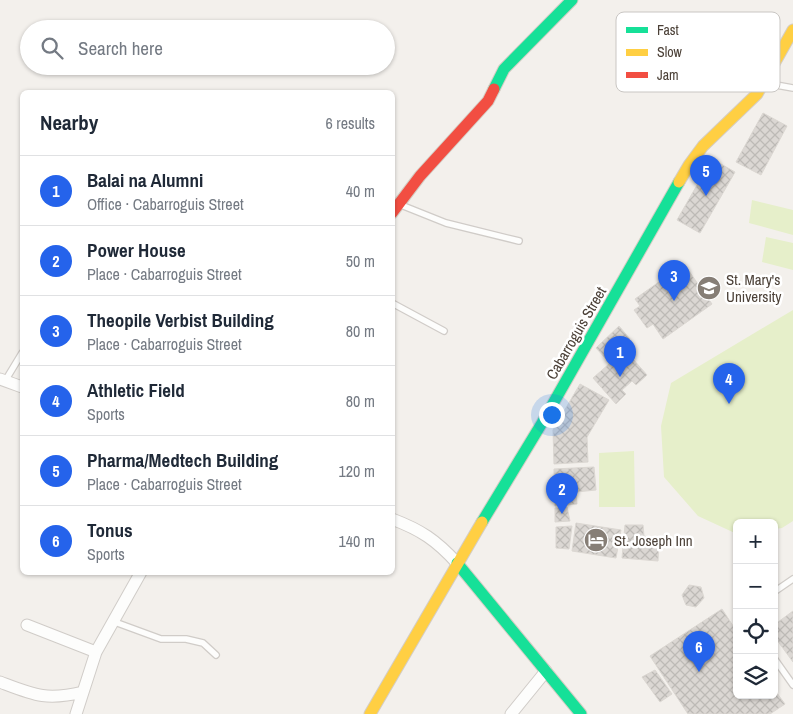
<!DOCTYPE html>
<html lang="en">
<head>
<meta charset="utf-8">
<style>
  body { margin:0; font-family:"Archivo Narrow",sans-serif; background:#f6f6f7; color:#1f2937 }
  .controls { position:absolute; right:15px; bottom:15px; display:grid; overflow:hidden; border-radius:8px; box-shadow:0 1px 4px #0004 }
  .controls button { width:45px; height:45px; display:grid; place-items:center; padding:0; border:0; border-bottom:1px solid #e0e1e3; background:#fff; color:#1f2937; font:25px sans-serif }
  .you { position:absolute; left:551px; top:414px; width:18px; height:18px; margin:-12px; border:4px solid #fff; border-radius:50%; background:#1a73e8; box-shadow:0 0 0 8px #1a73e833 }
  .badge { display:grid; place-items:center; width:32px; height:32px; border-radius:50%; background:#2563eb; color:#fff; font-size:16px; font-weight:700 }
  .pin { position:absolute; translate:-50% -41px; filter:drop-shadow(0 1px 2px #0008) }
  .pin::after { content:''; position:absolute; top:26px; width:18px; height:15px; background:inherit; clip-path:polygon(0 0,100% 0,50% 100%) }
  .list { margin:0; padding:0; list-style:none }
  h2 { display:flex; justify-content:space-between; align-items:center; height:65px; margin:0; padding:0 20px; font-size:21px }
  h2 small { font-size:16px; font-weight:400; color:#747a83 }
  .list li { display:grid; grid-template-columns:32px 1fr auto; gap:15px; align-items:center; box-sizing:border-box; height:70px; padding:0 20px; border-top:1px solid #e0e1e3 }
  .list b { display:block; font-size:19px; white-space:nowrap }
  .list p { margin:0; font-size:16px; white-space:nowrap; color:#747a83 }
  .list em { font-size:16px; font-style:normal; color:#747a83 }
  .icon { flex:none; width:28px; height:28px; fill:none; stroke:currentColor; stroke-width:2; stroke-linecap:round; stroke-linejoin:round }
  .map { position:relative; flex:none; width:793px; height:714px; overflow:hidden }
  .search { position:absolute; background:#fff; box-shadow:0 1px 4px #0004; left:20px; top:20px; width:375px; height:55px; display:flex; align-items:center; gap:12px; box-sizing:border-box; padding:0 18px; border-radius:28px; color:#747a83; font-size:19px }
  .panel { position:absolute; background:#fff; box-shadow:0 1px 4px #0004; left:20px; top:90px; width:375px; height:485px; border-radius:8px }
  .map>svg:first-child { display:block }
  .pitch { fill:#e6efca }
  .building { fill:url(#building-cross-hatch); stroke:#dbd7d2 }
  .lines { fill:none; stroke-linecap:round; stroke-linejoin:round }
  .lane-casing { stroke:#d0ccc8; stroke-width:8 }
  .street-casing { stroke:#d0ccc8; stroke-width:13 }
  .fast-casing { stroke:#d4cdc4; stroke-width:13 }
  .slow-casing { stroke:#d4cdc4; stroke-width:13 }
  .jam-casing { stroke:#d4cdc4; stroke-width:13 }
  .lane { stroke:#fdfdfc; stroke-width:5.5 }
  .street { stroke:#fdfdfc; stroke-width:11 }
  .fast { stroke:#16e098; stroke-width:11 }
  .slow { stroke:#ffcf43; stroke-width:11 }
  .jam { stroke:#f24e42; stroke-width:11 }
  .labels { text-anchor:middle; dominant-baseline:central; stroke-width:5; stroke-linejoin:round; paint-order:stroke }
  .poi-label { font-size:15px; fill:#4b4037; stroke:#fff; text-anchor:start }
  .street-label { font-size:15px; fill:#4b4037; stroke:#fff }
  .key { fill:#fff; stroke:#c9c6c3; stroke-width:1 }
  .key-label { font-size:14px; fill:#4b4037 }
</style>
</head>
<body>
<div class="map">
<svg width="793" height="714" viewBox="0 0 793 714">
  <defs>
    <pattern id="building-cross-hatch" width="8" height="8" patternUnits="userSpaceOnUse" patternTransform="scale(1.25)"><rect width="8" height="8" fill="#dbd7d3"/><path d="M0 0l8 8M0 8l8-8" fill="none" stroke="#bdbab6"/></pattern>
  </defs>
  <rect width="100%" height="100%" fill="#f3f0ec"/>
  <path class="pitch" d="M752 200 793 210V235L749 223Z
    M766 237 793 243V270L762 262Z
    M793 310V521L782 528 774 529V523H737V534L698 516 664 477 661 426 671 383Z
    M634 451 635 507H599V453Z"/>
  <path class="building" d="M763 113 787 126 761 175 736 162Z
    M712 159 735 172 700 233 677 220Z
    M684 264 712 304 663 339 653 324 647 328 634 310 640 306 635 299Z
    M619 326 630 339 607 360 596 348Z
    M625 350 647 375 636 385 632 381 622 390 626 394 616 404 593 378Z
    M580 384 609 400 587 437 588 462 554 464 553 430Z
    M594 467 596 490 576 492 577 504 555 506 554 469Z
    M567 507 570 521 555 522V508Z
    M576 523 621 530 616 558 572 551Z
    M625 525H643L644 536 659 540 658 561 622 558Z
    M572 526 569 549 556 548V527Z
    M689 585 701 587 704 598 696 607 686 605 682 595Z
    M722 609 737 632V695H774V689L785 704 770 714H688L650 656Z
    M793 611V662L774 636V625Z
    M655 670 672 694 660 702 642 677Z"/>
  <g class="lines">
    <g class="lane-casing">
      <path id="lane" d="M765 83 793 88
        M401 205 446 223 519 241
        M392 303 444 331
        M5 381 22 353
        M774 592 793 579
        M112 621 161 639H186L203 643 216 655
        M774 658 793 685"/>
    </g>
    <g class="street-casing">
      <path id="street" d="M692 33 737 50 772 69
        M0 379 22 387
        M392 519C421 530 436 540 457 563
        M27 625 96 652
        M0 682C34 695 46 701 83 692
        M76 714 96 652 141 572
        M511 714 546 671"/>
    </g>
    <g class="fast-casing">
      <path id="fast" d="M494 89 504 69 572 0
        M482 522 542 423 679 182
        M457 563 581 714"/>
    </g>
    <g class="slow-casing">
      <path id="slow" d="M679 182 689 165 703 146 757 94 793 30
        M370 714 482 522"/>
    </g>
    <g class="jam-casing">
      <path id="jam" d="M392 213 420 176 488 101 494 89"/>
    </g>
    <use href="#lane" class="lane"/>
    <use href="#street" class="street"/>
    <use href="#fast" class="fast"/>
    <use href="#slow" class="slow"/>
    <use href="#jam" class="jam"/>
  </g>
  <defs>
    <g id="university-disc" transform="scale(1.25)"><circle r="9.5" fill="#867e76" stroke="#fff"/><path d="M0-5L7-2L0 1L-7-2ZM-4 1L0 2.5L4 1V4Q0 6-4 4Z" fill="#fff"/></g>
    <g id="hotel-disc" transform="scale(1.25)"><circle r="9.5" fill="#867e76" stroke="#fff"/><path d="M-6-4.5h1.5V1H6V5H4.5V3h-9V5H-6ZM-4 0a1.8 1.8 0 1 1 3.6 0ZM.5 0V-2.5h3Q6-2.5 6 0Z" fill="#fff"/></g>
  </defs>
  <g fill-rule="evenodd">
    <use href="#university-disc" x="709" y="288"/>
    <use href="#hotel-disc" x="596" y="540"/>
  </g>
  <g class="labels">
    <g class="poi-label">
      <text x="726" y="279">St. Mary's<tspan x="726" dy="17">University</tspan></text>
      <text x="614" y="540">St. Joseph Inn</text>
    </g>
    <g class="street-label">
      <text transform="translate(576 333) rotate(-60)">Cabarroguis Street</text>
    </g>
  </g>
  <rect x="616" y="12" width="164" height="80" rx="8" class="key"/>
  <rect x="626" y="27" width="22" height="6" fill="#16e098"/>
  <rect x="626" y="49" width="22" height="7" fill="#ffcf43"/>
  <rect x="626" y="72" width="22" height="6" fill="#f24e42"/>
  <g class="key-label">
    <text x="657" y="35">Fast</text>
    <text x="657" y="57">Slow</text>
    <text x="657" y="80">Jam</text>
  </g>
</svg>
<div class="controls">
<button>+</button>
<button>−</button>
<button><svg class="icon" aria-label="locate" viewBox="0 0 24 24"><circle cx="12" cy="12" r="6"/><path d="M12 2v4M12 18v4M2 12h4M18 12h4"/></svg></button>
<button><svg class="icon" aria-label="layers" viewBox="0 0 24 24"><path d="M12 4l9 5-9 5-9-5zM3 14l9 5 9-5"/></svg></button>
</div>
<div class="you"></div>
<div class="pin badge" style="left:620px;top:377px">1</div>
<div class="pin badge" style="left:562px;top:514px">2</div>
<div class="pin badge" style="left:674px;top:301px">3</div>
<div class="pin badge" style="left:729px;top:404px">4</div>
<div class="pin badge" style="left:706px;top:196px">5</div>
<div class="pin badge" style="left:699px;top:672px">6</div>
<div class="search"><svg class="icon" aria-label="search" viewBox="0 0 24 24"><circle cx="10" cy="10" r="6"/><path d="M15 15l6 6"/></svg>Search here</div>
<section class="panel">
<h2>Nearby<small>6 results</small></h2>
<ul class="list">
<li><span class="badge">1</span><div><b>Balai na Alumni</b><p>Office · Cabarroguis Street</p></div><em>40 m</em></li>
<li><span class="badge">2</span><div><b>Power House</b><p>Place · Cabarroguis Street</p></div><em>50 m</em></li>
<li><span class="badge">3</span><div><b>Theopile Verbist Building</b><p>Place · Cabarroguis Street</p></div><em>80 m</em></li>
<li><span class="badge">4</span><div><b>Athletic Field</b><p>Sports</p></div><em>80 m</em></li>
<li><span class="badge">5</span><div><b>Pharma/Medtech Building</b><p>Place · Cabarroguis Street</p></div><em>120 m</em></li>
<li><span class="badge">6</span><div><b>Tonus</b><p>Sports</p></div><em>140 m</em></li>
</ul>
</section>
</div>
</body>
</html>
